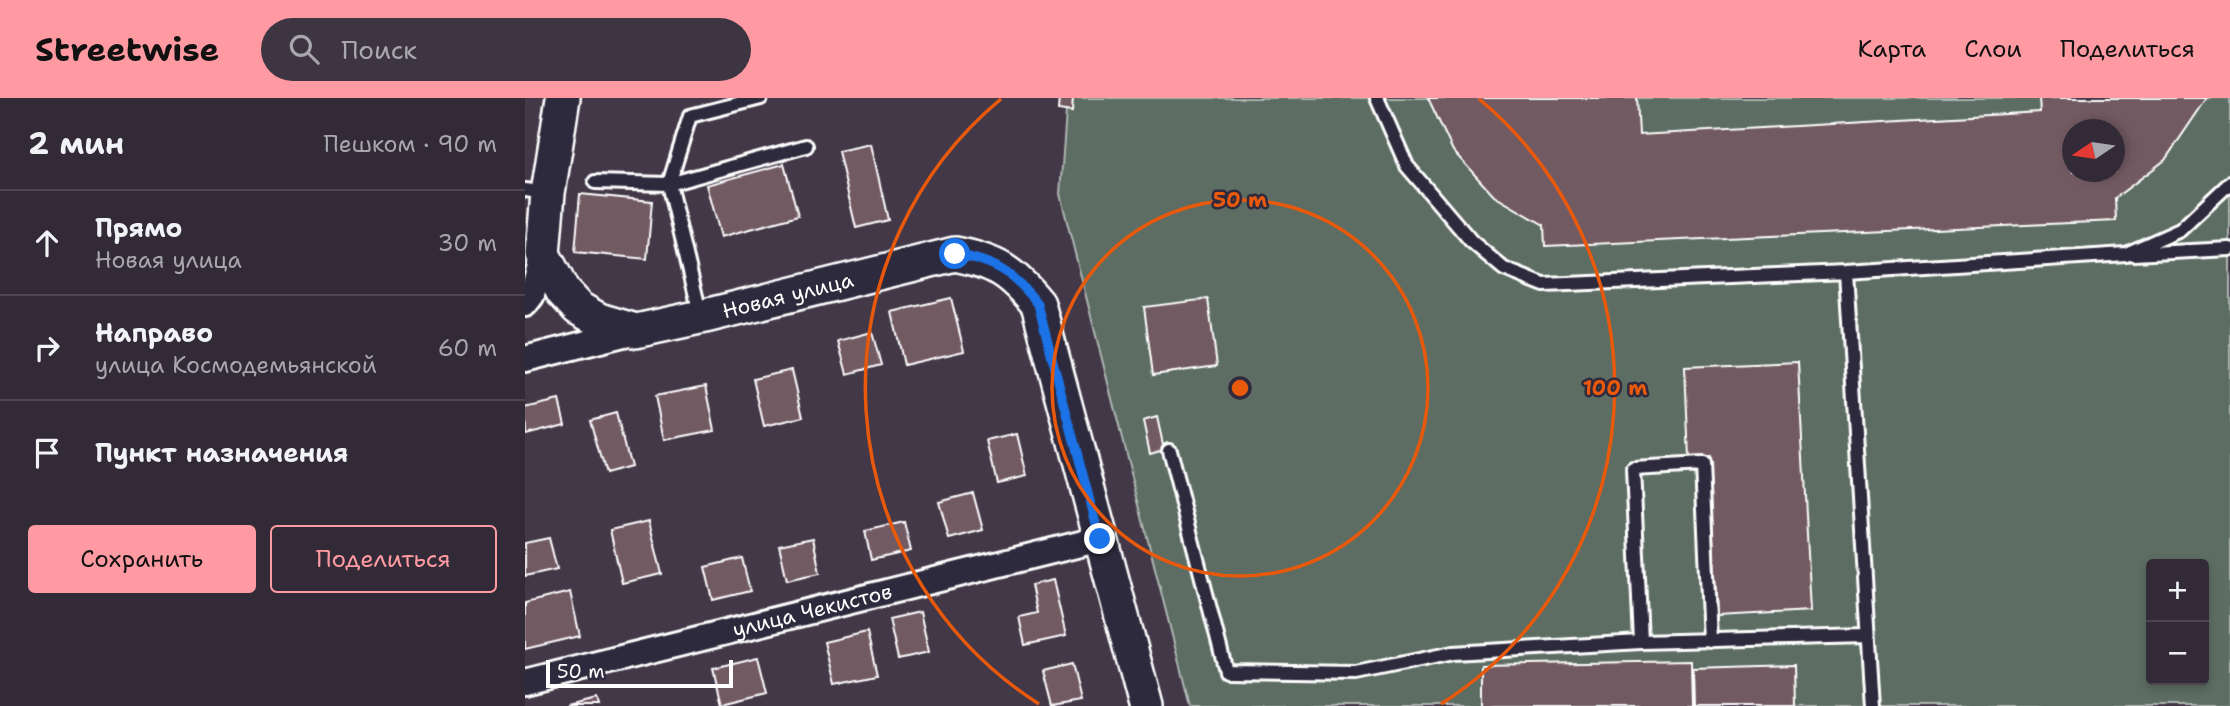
<!DOCTYPE html>
<html lang="ru">
<head>
<meta charset="utf-8">
<style>
  body { margin:0; font-family:"Shantell Sans",sans-serif; background:#3d3642; color:#f1f3f6 }
  .controls { position:absolute; right:21px; bottom:21px; display:grid; overflow:hidden; border-radius:7px; box-shadow:0 4px 10px #0003 }
  .controls button { width:63px; height:63px; display:grid; place-items:center; padding:0; border:0; border-bottom:2px solid #4d4651; background:#322a36; color:#f1f3f6; font:35px sans-serif }
  .compass { position:absolute; left:1537px; top:21px; width:63px; height:63px; border-radius:50%; background:#322a36; box-shadow:0 4px 10px #0003; rotate:257deg }
  .scale { position:absolute; left:21px; bottom:18px; width:187px; box-sizing:border-box; padding-left:7px; border:4px solid #fff; border-top:0; font-size:19px; line-height:24px; white-space:nowrap; color:#fff; -webkit-text-stroke:5px #2f2a3d; paint-order:stroke }
  .stop { position:absolute; width:21px; height:21px; margin:-16px; border:5px solid #1a73e8; border-radius:50%; background:#fff }
  .stop.end { background:#1a73e8; border-color:#fff; box-shadow:0 2px 7px #0008 }
  .list { margin:0; padding:0; list-style:none }
  h2 { display:flex; justify-content:space-between; align-items:center; height:91px; margin:0; padding:0 28px; font-size:30px }
  h2 small { font-size:23px; font-weight:400; color:#a8a7ad }
  .list li { display:grid; grid-template-columns:46px 1fr auto; gap:21px; align-items:center; box-sizing:border-box; height:105px; padding:0 28px; border-top:2px solid #4d4651 }
  .list b { display:block; font-size:26px; white-space:nowrap }
  .list p { margin:0; font-size:23px; white-space:nowrap; color:#a8a7ad }
  .list em { font-size:23px; font-style:normal; color:#a8a7ad }
  .actions { display:flex; gap:14px; padding:21px 28px }
  .actions a { flex:1; padding:16px 0; border:2px solid #ff9aa2; border-radius:7px; text-align:center; font-size:24px; color:#ff9aa2 }
  .actions .main { background:#ff9aa2; color:#111 }
  .icon { flex:none; width:38px; height:38px; fill:none; stroke:currentColor; stroke-width:2; stroke-linecap:round; stroke-linejoin:round }
  .map { position:relative; flex:none; width:1705px; height:608px; overflow:hidden }
  header { display:flex; align-items:center; gap:42px; box-sizing:border-box; height:98px; padding:0 35px; background:#ff9aa2; color:#111 }
  header strong { font-size:33px }
  nav { display:flex; gap:38px; margin-inline-start:auto; font-size:24px }
  .search { width:490px; height:63px; background:#3d3642; display:flex; align-items:center; gap:18px; box-sizing:border-box; padding:0 24px; border-radius:38px; color:#a8a7ad; font-size:26px }
  main { display:flex }
  aside { flex:1; background:#322a36 }
  .map>svg:first-child { display:block }
  .green { fill:#5d6d64; stroke:#aeb6b2; stroke-width:2; fill-rule:evenodd }
  .building { fill:#725a62; stroke:#fff; stroke-width:2; fill-rule:evenodd }
  .lines { fill:none; stroke-linecap:round; stroke-linejoin:round }
  .lane-casing { stroke:#fff; stroke-width:18 }
  .street-casing { stroke:#fff; stroke-width:30 }
  .secondary-casing { stroke:#fff; stroke-width:38 }
  .lane { stroke:#2f2a3d; stroke-width:12 }
  .street { stroke:#2f2a3d; stroke-width:24 }
  .secondary { stroke:#2f2a3d; stroke-width:33 }
  .route { stroke:#1a73e8; stroke-width:9 }
  .ring { fill:none; stroke:#e8590c; stroke-width:3.5 }
  .labels { text-anchor:middle; dominant-baseline:central; stroke-width:5; stroke-linejoin:round; paint-order:stroke }
  .street-label { font-size:21px; fill:#fff; stroke:#2f2a3d }
  .centre { fill:#e8590c; stroke:#2f2a3d; stroke-width:3.5 }
  .ring-label { font-size:21px; text-anchor:middle; font-weight:bold; fill:#e8590c; stroke:#2f2a3d; stroke-width:5; stroke-linejoin:round; paint-order:stroke }
</style>
</head>
<body>
<header>
<strong>Streetwise</strong>
<div class="search"><svg class="icon" aria-label="search" viewBox="0 0 24 24"><circle cx="10" cy="10" r="6"/><path d="M15 15l6 6"/></svg>Поиск</div>
<nav><a>Карта</a><a>Слои</a><a>Поделиться</a></nav>
</header>
<main>
<aside>
<h2>2 мин<small>Пешком · 90 m</small></h2>
<ul class="list">
<li><svg class="icon" aria-label="ahead" viewBox="0 0 24 24"><path d="M12 20V5M6 11l6-6 6 6"/></svg><div><b>Прямо</b><p>Новая улица</p></div><em>30 m</em></li>
<li><svg class="icon" aria-label="right" viewBox="0 0 24 24"><path d="M7 20v-9h11M14 6l5 5-5 5"/></svg><div><b>Направо</b><p>улица Космодемьянской</p></div><em>60 m</em></li>
<li><svg class="icon" aria-label="arrive" viewBox="0 0 24 24"><path d="M6 21V4h12l-3 4 3 4H6"/></svg><div><b>Пункт назначения</b></div></li>
</ul>
<div class="actions"><a class="main">Сохранить</a><a>Поделиться</a></div>
</aside>
<div class="map">
<svg width="1705" height="608" viewBox="0 0 1705 608">
  <rect width="100%" height="100%" fill="#433848"/>
  <filter id="ink" filterUnits="userSpaceOnUse"><feTurbulence type="fractalNoise" baseFrequency=".0143" numOctaves="2"/><feDisplacementMap in="SourceGraphic" scale="14" xChannelSelector="R" yChannelSelector="G"/><feConvolveMatrix kernelMatrix="1 2 1 2 8 2 1 2 1" color-interpolation-filters="sRGB"/></filter>
  <g filter="url(#ink)">
    <path class="green" d="M542 0H1705V608H665L535 96ZM1548 32H1590V74H1548ZM1626 466H1679V582H1626Z"/>
    <path class="building" d="M534 0H548L547 14 533 12Z
      M903 0H1112L1114 37 1515 14 1514 0H1682L1640 62 1590 100 1591 123 1020 148 1019 127 969 98 928 53ZM1548 32H1590V74H1548Z
      M346 46 363 122 331 130 313 53Z
      M259 66 273 118 196 139 182 87Z
      M55 96 127 103 122 161 50 154Z
      M426 200 439 253 379 267 367 214Z
      M683 201 692 268 628 277 619 209Z
      M347 234 356 267 322 276 313 243Z
      M1273 264 1286 513 1192 518 1184 360 1164 361 1160 269Z
      M267 272 278 319 239 328 228 281Z
      M181 288 190 332 139 342 130 298Z
      M34 302 40 326 1 336 0 310Z
      M91 315 105 369 80 376 65 322Z
      M632 319 639 351 625 355 618 323Z
      M492 336 502 378 472 385 462 343Z
      M448 395 458 432 424 441 414 404Z
      M124 423 137 476 97 485 85 432Z
      M379 424 386 453 346 462 340 433Z
      M24 440 32 471 0 478V445Z
      M288 440 295 475 262 482 254 447Z
      M217 460 225 493 188 502 180 469Z
      M528 482 541 538 500 547 494 519 512 515 506 487Z
      M45 494 55 538 0 551V505Z
      M395 514 404 554 373 561 364 521Z
      M342 534 352 577 309 586 299 544Z
      M233 559 242 595 197 606 188 570Z
      M1166 563 1167 608H956V567Z
      M547 566 556 603 527 608 518 573Z
      M1269 567 1270 608H1169L1168 570Z
      M72 601 74 608H41Z"/>
    <g class="lines">
      <g class="lane-casing">
        <path id="lane" d="M852 0 882 68 946 143 979 171 1019 187 1321 174 1601 156 1655 132 1705 85
          M70 84 144 86 281 48
          M0 92 23 95
          M1608 156 1705 151
          M1321 174 1348 608
          M176 219 144 86 165 18 236 0
          M644 352 701 573 831 575 928 555 1116 544
          M1185 543 1177 367 1108 371 1116 544 1343 538"/>
      </g>
      <g class="street-casing">
        <g id="street">
          <path d="M0 206 7 197 18 156"/>
          <path d="M0 261 110 233"/>
          <path id="s1" d="M0 584 575 441"/>
        </g>
      </g>
      <g class="secondary-casing">
        <g id="secondary">
          <path id="s2" d="M38 0 23 95 18 156 38 194 53 210 74 222 111 233 180 218 430 156C471 164 486 173 513 206L621 608"/>
        </g>
      </g>
      <use href="#lane" class="lane"/>
      <use href="#street" class="street"/>
      <use href="#secondary" class="secondary"/>
    </g>
  </g>
  <g class="lines" filter="url(#ink)">
    <path class="route" d="M430 156C471 164 486 173 513 206L575 441"/>
  </g>
  <g class="ring">
    <circle cx="715" cy="290" r="188"/>
    <path d="M514 606A375 375 0 0 1 476 1M954 1A375 375 0 0 1 916 606"/>
  </g>
  <g class="labels">
    <g class="street-label">
      <text stroke="none"><textPath href="#s2" startOffset="441">Новая улица</textPath></text>
      <text stroke="none"><textPath href="#s1" startOffset="296">улица Чекистов</textPath></text>
    </g>
  </g>
  <circle cx="715" cy="290" r="10" class="centre"/>
  <g class="ring-label">
    <text x="715" y="109">50 m</text>
    <text x="1090" y="297">100 m</text>
  </g>
</svg>
<div class="controls">
<button>+</button>
<button>−</button>
</div>
<svg class="compass" viewBox="-18 -18 36 36"><path d="M0-13l5 13h-10z" fill="#e53935"/><path d="M0 13l5-13h-10z" fill="#a8a7ad"/></svg>
<div class="scale">50 m</div>
<div class="stop" style="left:430px;top:156px"></div>
<div class="stop end" style="left:575px;top:441px"></div>
</div>
</main>
</body>
</html>
